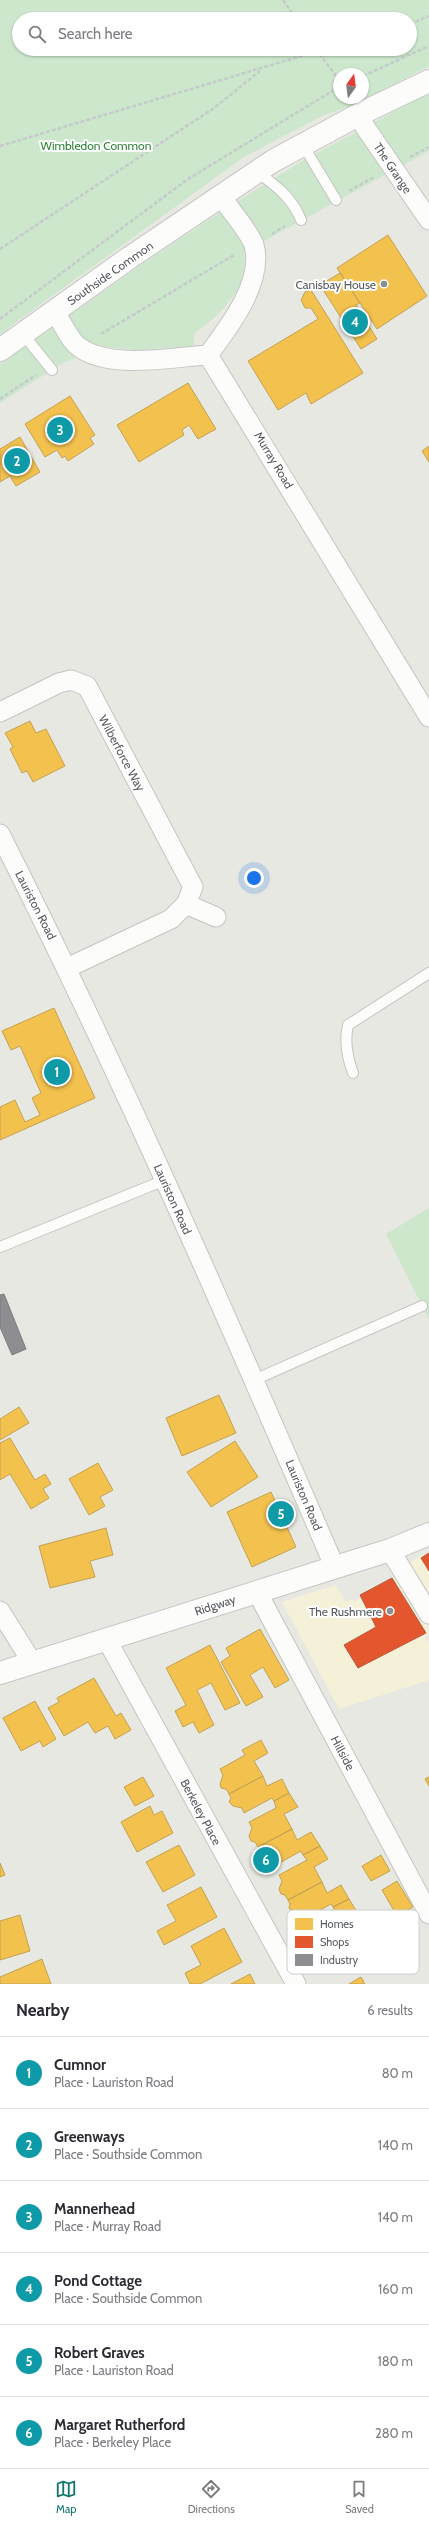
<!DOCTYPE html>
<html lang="en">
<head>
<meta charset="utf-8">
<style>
  body { margin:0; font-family:Cabin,sans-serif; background:#f2f2f3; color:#2b2b33 }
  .compass { position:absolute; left:333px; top:68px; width:36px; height:36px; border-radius:50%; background:#fff; box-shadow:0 1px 3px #0004; rotate:14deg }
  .you { position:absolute; left:254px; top:878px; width:14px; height:14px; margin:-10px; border:3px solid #fff; border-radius:50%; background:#1a73e8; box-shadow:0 0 0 6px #1a73e833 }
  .badge { display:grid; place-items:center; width:26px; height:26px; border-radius:50%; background:#0f766e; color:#fff; font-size:13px; font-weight:700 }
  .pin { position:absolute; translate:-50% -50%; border:2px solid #fff; box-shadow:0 1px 4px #0006 }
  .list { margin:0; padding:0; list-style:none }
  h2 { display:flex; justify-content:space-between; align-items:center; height:52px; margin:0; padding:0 16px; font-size:17px }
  h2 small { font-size:13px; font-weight:400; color:#7c7c81 }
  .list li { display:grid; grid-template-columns:26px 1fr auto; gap:12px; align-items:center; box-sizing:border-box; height:72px; padding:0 16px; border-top:1px solid #e1e1e2 }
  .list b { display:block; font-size:15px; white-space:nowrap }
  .list p { margin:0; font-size:13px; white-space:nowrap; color:#7c7c81 }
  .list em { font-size:13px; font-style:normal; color:#7c7c81 }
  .icon { flex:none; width:22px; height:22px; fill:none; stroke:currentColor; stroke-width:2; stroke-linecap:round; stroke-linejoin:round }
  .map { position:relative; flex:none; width:429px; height:1984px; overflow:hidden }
  .search { position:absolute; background:#fff; box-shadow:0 1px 3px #0004; left:12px; right:12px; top:12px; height:44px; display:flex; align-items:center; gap:10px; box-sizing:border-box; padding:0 14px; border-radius:22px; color:#7c7c81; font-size:15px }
  .sheet { height:484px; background:#fff }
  nav { display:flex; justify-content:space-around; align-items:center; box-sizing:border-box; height:56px; border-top:1px solid #e1e1e2; background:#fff; font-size:11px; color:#7c7c81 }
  nav a { display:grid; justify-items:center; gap:2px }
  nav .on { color:#0f766e }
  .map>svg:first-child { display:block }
  .commercial { fill:#f5f1d8 }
  .green { fill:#cde7cd; fill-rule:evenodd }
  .homes { fill:#f2c14e; stroke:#c4a254 }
  .shops { fill:#e4572e; stroke:#ba583d }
  .industry { fill:#8d8d92; stroke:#7d7e83 }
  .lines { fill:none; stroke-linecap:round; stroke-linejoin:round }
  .lane-casing { stroke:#c4c4c3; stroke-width:12 }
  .street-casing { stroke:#c4c4c3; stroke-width:21 }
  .secondary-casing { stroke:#c4c5c4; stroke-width:24 }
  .path { stroke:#c5cbc9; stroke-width:2.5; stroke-dasharray:4 2; stroke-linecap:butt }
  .lane { stroke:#fcfcfb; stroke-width:10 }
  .street { stroke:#fcfcfb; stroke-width:19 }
  .secondary { stroke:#fcfcfb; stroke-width:22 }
  .poi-dot { fill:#8a8c8e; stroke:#fff; stroke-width:1.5 }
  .labels { text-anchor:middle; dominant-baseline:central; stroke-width:4; stroke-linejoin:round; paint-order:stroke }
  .park-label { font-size:12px; fill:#2e8238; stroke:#fff }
  .street-label { font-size:12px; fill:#575b61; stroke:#fff }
  .poi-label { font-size:12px; fill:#575b61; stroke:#fff; text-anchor:end }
  .key { fill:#fff; stroke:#cdced0; stroke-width:1 }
  .key-label { font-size:11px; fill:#575b61 }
</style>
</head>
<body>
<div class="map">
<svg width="429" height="1984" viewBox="0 0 429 1984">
  <rect width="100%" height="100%" fill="#e8e8e2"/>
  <path class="commercial" d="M423 1554 429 1557V1633L425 1637 429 1643V1680L339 1709 282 1602 336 1585 346 1602 352 1599 354 1602 369 1593 367 1589 374 1585 377 1589 388 1583 414 1560Z"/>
  <path class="green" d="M0 0H429V66L357 104 324 115 244 157 0 334ZM19 19H410V49H19ZM339 74H363V98H339Z
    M429 93V151L244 252C250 285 221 316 195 333L193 346 134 350 104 347 63 363 0 403V364L141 265 228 207 302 161Z
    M429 1208V1320L386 1234Z"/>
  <path class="homes" d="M388 235 427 296 377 329 337 268Z
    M340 273 360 303 356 305 377 339 361 349 320 285Z
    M311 290 363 373 311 404 306 393 278 410 248 361 318 319 311 308H305L301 300 305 292Z
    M188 383 216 429 198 439 189 425 182 430 184 435 139 462 117 425Z
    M70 396 95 435 90 438 94 444 68 461 65 456 62 458 57 450 45 457 25 424Z
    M20 437 40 472 16 486 10 476 0 482V449Z
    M429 446V462L422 451Z
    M30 721 36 733 46 729 65 766 33 782 27 771 22 773 10 749 13 747 5 733Z
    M54 1008 95 1098 0 1140V1107L15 1100 25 1122 40 1115 32 1098 41 1093 20 1046 11 1050 2 1031Z
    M219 1395 236 1433 182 1456 166 1418Z
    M19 1407 29 1423 0 1440V1419Z
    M10 1438 35 1480 45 1474 51 1484 43 1489 49 1498 31 1509 10 1474 0 1480V1443Z
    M235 1441 258 1477 211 1507 187 1472Z
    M98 1463 113 1490 100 1497 105 1506 89 1515 69 1479Z
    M271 1492 296 1547 252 1567 227 1512Z
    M106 1528 113 1555 90 1561 95 1577 50 1588 39 1546Z
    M260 1629 289 1680 275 1688 263 1667 250 1675 263 1697 246 1706 221 1662 230 1656 226 1648Z
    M210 1645 240 1703 225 1710 211 1683 197 1690 214 1725 199 1733 193 1722 183 1727 175 1711 186 1705 166 1668Z
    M94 1678 116 1716 121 1713 131 1730 115 1739 108 1726 95 1733 88 1722 64 1736 48 1708 59 1702 57 1698Z
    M35 1701 56 1739 43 1747 40 1741 21 1751 3 1718Z
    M261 1740 268 1753 254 1761 263 1776 229 1794 226 1789 221 1788 220 1784 223 1775 220 1769 245 1755 242 1750Z
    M263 1776 267 1786 282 1779 289 1793 274 1801 272 1798 244 1813 242 1808 233 1806 229 1802 231 1798 229 1794Z
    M143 1777 154 1796 135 1806 124 1787Z
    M429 1777V1786L425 1779Z
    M289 1793 298 1807 284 1814 292 1829 258 1847 255 1842 251 1841 249 1836 252 1828 249 1822 276 1808 274 1801Z
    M150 1806 154 1815 162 1811 173 1833 137 1852 121 1822Z
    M292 1829 297 1840 311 1832 320 1846 303 1855 301 1851 274 1866 271 1861 262 1859 259 1855 260 1851 258 1847Z
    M179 1845 195 1875 163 1892 146 1862Z
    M320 1846 328 1859 314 1867 322 1882 288 1900 285 1895 281 1894 279 1889 282 1881 279 1875 307 1860 303 1855Z
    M381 1855 390 1871 371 1881 362 1866Z
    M0 1863 5 1875 0 1877Z
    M397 1881 413 1907 397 1916 382 1890Z
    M322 1882 327 1893 341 1885 349 1899 333 1907 331 1904 304 1919 301 1914 292 1912 289 1908 290 1904 288 1900Z
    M201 1887 217 1917 164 1945 157 1931 176 1921 167 1905Z
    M349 1899 357 1912 343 1919 351 1934 318 1952 315 1947H310L311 1933 308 1928 336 1913 333 1907Z
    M20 1915 30 1951 0 1960V1921Z
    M224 1928 242 1962 200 1984H190L185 1973 201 1965 191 1946Z
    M42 1959 51 1984H0V1977Z
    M250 1974 255 1984H231Z
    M361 1977 365 1984H349Z"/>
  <path class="shops" d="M429 1553V1571L421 1558Z
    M392 1578 426 1633 358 1668 344 1645 376 1627 360 1595Z"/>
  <path class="industry" d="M4 1294 26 1349 12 1355 0 1327V1295Z"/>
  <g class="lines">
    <g class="lane-casing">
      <path id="lane" d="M303 145 336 200
        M257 172C276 186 292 197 301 220
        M23 334 52 370
        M353 1073C347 1057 344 1042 348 1025L429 973
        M0 1247 165 1180
        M254 1380 422 1306"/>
    </g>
    <g class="street-casing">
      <path id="street" d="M360 114 365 127 429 220
        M55 312C62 322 69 340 79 347 110 370 172 357 208 355L429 717
        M208 355C229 327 264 282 254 245 249 231 230 210 221 196
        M0 712 59 683 71 680 87 686 193 887 186 904 171 919 67 968
        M0 834C121 1074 229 1321 335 1568
        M186 904 216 917
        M390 1550 429 1614
        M257 1592 429 1914
        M0 1611 32 1662
        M107 1640 296 1984"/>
    </g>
    <g class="secondary-casing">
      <path id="secondary" d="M0 350 129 258 273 161 360 114 429 81
        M0 1673 390 1550 429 1534"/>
    </g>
    <path class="path" d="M283 0 296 19
      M410 24 429 16
      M316 49 339 80
      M363 76 429 46
      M0 146 325 49
      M410 157 429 147
      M349 191 374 177
      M272 234 285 226
      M0 249 214 108 260 71
      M0 319 188 179 339 87
      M101 334 234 255
      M0 399 36 375"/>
    <use href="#lane" class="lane"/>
    <use href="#street" class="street"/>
    <use href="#secondary" class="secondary"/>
  </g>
  <g class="poi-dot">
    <circle cx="384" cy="284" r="4"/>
    <circle cx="390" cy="1611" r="4"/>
  </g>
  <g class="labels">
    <g class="park-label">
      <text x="96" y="145">Wimbledon Common</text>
    </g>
    <g class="street-label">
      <text transform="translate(393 168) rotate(56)">The Grange</text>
      <text transform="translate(110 273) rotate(-35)">Southside Common</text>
      <text transform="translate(274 460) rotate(59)">Murray Road</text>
      <text transform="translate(122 753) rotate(62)">Wilberforce Way</text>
      <text transform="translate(36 905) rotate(63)">Lauriston Road</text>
      <text transform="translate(173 1199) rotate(66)">Lauriston Road</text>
      <text transform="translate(304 1495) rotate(67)">Lauriston Road</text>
      <text transform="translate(215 1605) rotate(-18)">Ridgway</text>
      <text transform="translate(343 1753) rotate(62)">Hillside</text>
      <text transform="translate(201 1812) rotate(62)">Berkeley Place</text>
    </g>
    <g class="poi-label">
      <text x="376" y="284">Canisbay House</text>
      <text x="382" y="1611">The Rushmere</text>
    </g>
  </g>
  <rect x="287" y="1910" width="132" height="64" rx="6" class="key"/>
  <rect x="295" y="1918" width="18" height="12" fill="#f2c14e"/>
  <rect x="295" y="1936" width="18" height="12" fill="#e4572e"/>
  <rect x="295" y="1954" width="18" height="12" fill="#8d8d92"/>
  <g class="key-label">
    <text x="320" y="1928">Homes</text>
    <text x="320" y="1946">Shops</text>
    <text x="320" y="1964">Industry</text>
  </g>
</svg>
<svg class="compass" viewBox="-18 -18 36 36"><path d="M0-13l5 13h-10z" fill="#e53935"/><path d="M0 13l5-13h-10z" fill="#7c7c81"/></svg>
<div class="you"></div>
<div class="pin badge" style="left:57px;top:1072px;background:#0f9aa8">1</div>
<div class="pin badge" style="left:17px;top:461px;background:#0f9aa8">2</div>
<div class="pin badge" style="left:60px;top:430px;background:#0f9aa8">3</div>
<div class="pin badge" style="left:355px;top:322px;background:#0f9aa8">4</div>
<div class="pin badge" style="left:281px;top:1514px;background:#0f9aa8">5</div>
<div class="pin badge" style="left:266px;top:1860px;background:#0f9aa8">6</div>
<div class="search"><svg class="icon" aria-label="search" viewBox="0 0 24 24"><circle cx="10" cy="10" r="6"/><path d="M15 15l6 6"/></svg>Search here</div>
</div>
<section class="sheet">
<h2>Nearby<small>6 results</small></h2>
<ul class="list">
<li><span class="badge" style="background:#0f9aa8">1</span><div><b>Cumnor</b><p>Place · Lauriston Road</p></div><em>80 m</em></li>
<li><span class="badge" style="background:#0f9aa8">2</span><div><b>Greenways</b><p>Place · Southside Common</p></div><em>140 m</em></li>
<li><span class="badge" style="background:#0f9aa8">3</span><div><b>Mannerhead</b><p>Place · Murray Road</p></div><em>140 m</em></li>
<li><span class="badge" style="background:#0f9aa8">4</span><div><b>Pond Cottage</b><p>Place · Southside Common</p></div><em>160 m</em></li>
<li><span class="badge" style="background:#0f9aa8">5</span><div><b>Robert Graves</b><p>Place · Lauriston Road</p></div><em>180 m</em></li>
<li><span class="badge" style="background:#0f9aa8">6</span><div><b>Margaret Rutherford</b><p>Place · Berkeley Place</p></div><em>280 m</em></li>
</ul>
</section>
<nav>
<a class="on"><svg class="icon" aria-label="map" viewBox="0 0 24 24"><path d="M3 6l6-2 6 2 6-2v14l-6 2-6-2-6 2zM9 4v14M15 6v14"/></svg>Map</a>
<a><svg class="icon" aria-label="directions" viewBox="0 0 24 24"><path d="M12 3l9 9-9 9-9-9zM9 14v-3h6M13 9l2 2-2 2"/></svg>Directions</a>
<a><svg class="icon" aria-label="saved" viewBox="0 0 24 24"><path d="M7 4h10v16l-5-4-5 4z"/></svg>Saved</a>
</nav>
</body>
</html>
